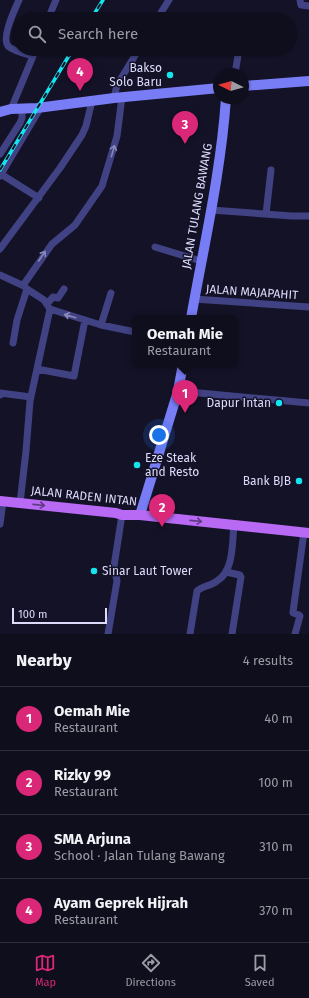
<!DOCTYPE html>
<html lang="en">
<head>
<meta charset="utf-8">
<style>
  body { margin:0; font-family:"Fira Sans",sans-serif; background:#181726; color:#f1f3f6 }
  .compass { position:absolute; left:213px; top:68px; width:36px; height:36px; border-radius:50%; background:#0f0e1d; box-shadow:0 1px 3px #0004; rotate:275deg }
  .scale { position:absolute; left:12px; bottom:10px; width:95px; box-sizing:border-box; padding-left:4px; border:2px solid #dddbfc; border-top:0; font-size:11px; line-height:14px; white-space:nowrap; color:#dddbfc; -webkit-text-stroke:3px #141227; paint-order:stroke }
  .you { position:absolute; left:159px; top:435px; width:14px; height:14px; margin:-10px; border:3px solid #fff; border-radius:50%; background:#1a73e8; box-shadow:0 0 0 6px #1a73e833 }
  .badge { display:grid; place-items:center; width:26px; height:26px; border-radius:50%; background:#db2777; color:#fff; font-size:13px; font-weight:700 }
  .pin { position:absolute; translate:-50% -33px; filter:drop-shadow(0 1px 2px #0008) }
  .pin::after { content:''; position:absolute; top:21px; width:14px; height:12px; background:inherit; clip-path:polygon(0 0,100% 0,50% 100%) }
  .popup { position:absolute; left:132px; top:315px; width:106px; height:52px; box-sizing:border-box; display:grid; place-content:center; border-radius:6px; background:#0f0e1d; filter:drop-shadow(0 1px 3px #0005); font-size:13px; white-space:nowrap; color:#9b9ca4 }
  .popup b { font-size:15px; color:#f1f3f6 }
  .popup::after { content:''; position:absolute; left:50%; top:100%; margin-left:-8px; border:8px solid transparent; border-top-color:#0f0e1d }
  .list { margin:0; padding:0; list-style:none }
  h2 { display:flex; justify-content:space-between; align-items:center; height:52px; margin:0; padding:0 16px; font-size:17px }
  h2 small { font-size:13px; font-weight:400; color:#9b9ca4 }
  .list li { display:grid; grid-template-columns:26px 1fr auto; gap:12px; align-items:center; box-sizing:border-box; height:64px; padding:0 16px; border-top:1px solid #2f2e3b }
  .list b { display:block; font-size:15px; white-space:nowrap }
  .list p { margin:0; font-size:13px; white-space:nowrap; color:#9b9ca4 }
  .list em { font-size:13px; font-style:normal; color:#9b9ca4 }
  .icon { flex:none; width:22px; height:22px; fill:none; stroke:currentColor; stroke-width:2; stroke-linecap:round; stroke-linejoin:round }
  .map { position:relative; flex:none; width:309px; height:634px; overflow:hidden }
  .search { position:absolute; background:#0f0e1d; box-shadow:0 1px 3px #0004; left:12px; right:12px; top:12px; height:44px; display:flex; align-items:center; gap:10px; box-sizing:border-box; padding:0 14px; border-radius:22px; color:#9b9ca4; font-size:15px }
  .sheet { height:308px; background:#0f0e1d }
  nav { display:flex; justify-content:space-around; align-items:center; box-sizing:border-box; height:56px; border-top:1px solid #2f2e3b; background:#0f0e1d; font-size:11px; color:#9b9ca4 }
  nav a { display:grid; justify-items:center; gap:2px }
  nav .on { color:#db2777 }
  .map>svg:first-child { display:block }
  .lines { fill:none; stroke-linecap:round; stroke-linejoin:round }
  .street { stroke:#404283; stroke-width:7 }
  .secondary { stroke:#797df5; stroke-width:10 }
  .primary { stroke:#b86af4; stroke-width:10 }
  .rail-casing { stroke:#15e5ee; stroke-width:3.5 }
  .rail { stroke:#141227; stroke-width:2; stroke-dasharray:6; stroke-linecap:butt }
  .oneway { stroke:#8787b9 }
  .oneway2 { stroke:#5e3a83 }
  .poi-dot { fill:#15e5ee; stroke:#141227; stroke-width:1.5 }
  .labels { text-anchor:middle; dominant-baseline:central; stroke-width:3; stroke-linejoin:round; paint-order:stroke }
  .poi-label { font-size:12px; fill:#dddbfc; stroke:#141227; text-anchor:end }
  .street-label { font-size:12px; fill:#dddbfc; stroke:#141227 }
</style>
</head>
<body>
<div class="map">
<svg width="309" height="634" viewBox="0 0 309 634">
  <rect width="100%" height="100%" fill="#141227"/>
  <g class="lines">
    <path class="street" d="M19 0C15 9 0 40 9 47 16 52 26 54 33 56
      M300 0 301 5 309 6
      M48 19 56 0
      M157 19 169 0
      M243 19V17
      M235 74 239 49
      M114 98 117 85 139 49
      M11 109 36 49
      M0 154 20 123 22 118V108
      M0 176 41 107
      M4 176 39 198
      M211 210 292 216H309
      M266 214 271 170
      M155 247 201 261
      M0 249 60 168 82 135 86 126 92 101
      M0 275 24 286
      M27 289 25 287 24 284 52 244 75 225 102 186 117 136 122 97
      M27 289 44 300 50 309
      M194 299 309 307
      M47 304 53 297 58 298 64 289
      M50 309 101 325 135 332
      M101 325 111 293
      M13 343 17 320 27 289
      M37 369 74 376 85 320
      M178 391 309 403
      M0 395V393L31 397
      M20 503 26 451 30 401 50 309
      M0 524 3 501
      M226 572 240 575 241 577 232 634
      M108 634 117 581 114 566 122 515
      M190 634 197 591C202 586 211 586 217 581 234 571 232 543 234 525
      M295 634 300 616 299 615 293 613V612L304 532"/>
    <path class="secondary" d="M243 86 309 81
      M0 112 11 109 37 108 114 98 219 88
      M191 318C204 245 221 172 226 98
      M140 515 178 391 183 364"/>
    <path class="primary" d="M0 501 116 513 122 515H140L309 533"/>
    <g class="rail-casing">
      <path id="rail" d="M91 19 103 0
        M0 170 73 49"/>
    </g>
    <use href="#rail" class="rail"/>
  </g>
  <defs><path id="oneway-shaft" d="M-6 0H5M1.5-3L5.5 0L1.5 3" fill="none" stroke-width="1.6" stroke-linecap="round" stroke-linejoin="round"/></defs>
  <g class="oneway">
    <use href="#oneway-shaft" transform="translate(113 151) rotate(-74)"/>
    <use href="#oneway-shaft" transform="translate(42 256) rotate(-56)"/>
    <use href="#oneway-shaft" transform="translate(70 316) rotate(-164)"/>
  </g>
  <g class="oneway2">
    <use href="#oneway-shaft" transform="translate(39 505) rotate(6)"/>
    <use href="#oneway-shaft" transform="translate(196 521) rotate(6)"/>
  </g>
  <g class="poi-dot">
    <circle cx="170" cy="75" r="4"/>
    <circle cx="279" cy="403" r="4"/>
    <circle cx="137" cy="465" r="4"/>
    <circle cx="299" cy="481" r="4"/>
    <circle cx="94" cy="571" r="4"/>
  </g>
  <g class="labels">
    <g class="poi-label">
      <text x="162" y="68">Bakso<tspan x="162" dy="14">Solo Baru</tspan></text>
      <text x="271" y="403">Dapur Intan</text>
      <text x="145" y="458" text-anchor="start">Eze Steak<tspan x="145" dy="14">and Resto</tspan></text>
      <text x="291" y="481">Bank BJB</text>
      <text x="102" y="571" text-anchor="start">Sinar Laut Tower</text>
    </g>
    <g class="street-label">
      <text transform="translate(197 206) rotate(-80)">JALAN TULANG BAWANG</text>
      <text transform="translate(252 292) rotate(4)">JALAN MAJAPAHIT</text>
      <text transform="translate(84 496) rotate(6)">JALAN RADEN INTAN</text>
    </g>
  </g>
</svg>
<svg class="compass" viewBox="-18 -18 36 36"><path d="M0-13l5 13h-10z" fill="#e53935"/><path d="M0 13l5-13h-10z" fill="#9b9ca4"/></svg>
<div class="scale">100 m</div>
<div class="you"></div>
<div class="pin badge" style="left:185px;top:413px">1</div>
<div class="popup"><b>Oemah Mie</b>Restaurant</div>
<div class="pin badge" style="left:162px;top:527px">2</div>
<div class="pin badge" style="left:185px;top:144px">3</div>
<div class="pin badge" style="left:80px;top:91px">4</div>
<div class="search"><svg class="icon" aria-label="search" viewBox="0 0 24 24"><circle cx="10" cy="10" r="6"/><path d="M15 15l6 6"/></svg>Search here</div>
</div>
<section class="sheet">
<h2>Nearby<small>4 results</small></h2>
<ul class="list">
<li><span class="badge">1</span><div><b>Oemah Mie</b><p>Restaurant</p></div><em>40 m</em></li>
<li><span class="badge">2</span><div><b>Rizky 99</b><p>Restaurant</p></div><em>100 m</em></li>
<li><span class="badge">3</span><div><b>SMA Arjuna</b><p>School · Jalan Tulang Bawang</p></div><em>310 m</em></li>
<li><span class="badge">4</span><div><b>Ayam Geprek Hijrah</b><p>Restaurant</p></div><em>370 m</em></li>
</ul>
</section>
<nav>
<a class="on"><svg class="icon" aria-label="map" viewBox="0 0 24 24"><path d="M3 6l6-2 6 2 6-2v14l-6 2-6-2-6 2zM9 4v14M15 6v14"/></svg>Map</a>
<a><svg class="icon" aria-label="directions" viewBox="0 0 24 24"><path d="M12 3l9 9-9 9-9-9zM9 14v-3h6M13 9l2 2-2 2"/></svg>Directions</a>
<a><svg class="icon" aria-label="saved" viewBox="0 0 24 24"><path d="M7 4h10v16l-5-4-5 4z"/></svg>Saved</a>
</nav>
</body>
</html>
